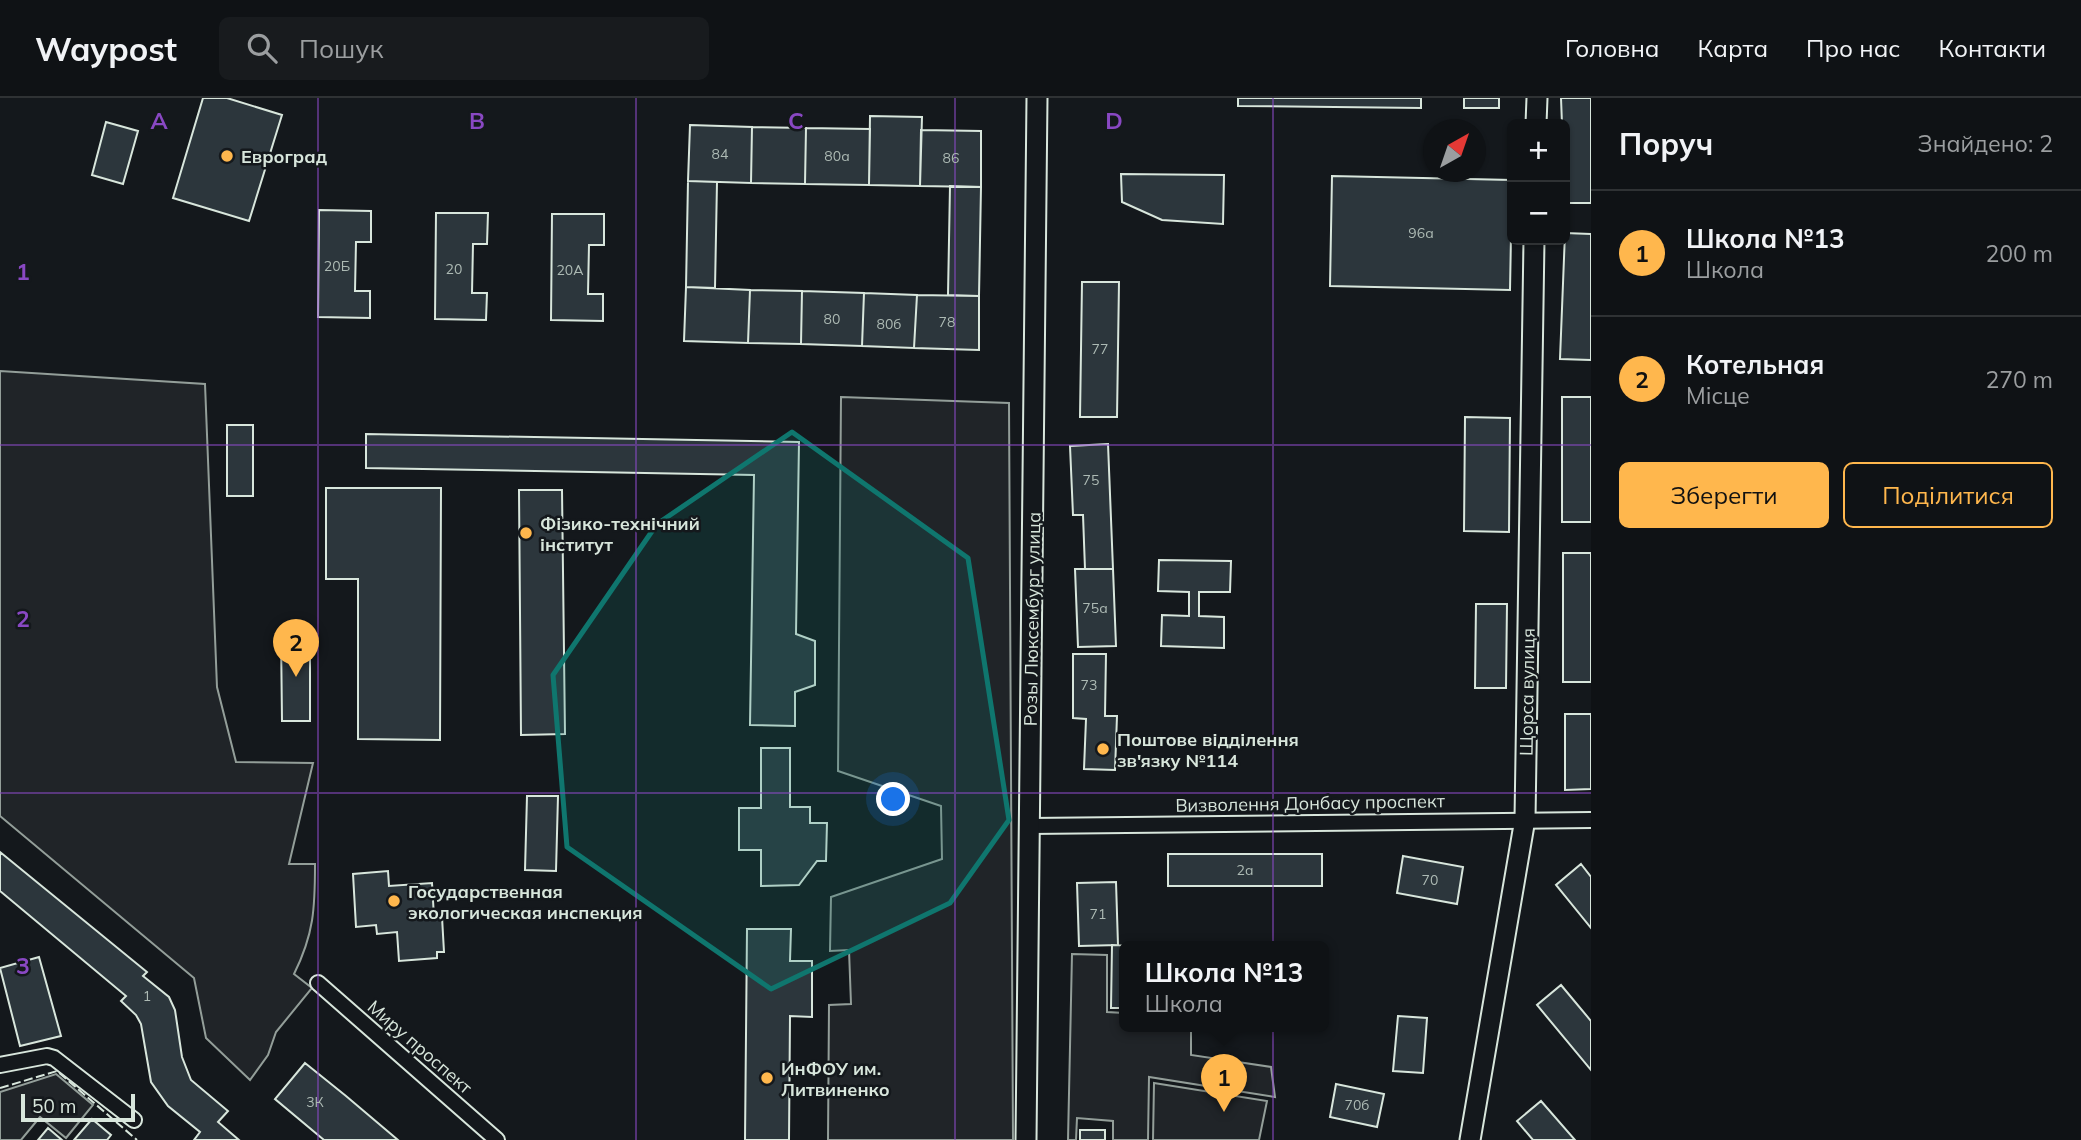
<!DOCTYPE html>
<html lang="uk">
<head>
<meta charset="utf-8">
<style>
  body { margin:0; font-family:Mulish,sans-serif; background:#181b1e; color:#f1f3f6 }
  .controls { position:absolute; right:21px; top:21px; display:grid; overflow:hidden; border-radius:10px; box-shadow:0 2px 5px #0004 }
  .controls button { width:63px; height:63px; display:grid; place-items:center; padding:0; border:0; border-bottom:2px solid #2f3234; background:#0f1215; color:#f1f3f6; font:35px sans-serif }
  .compass { position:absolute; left:1423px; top:21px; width:63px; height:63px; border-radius:50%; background:#0f1215; box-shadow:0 2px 5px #0004; rotate:40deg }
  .scale { position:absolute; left:21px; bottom:18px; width:114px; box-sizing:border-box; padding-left:7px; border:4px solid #d8e6dc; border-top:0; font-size:19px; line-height:24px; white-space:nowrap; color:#d8e6dc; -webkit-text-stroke:5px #14181c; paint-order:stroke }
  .you { position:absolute; left:894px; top:702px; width:24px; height:24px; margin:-18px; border:5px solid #fff; border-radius:50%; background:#1a73e8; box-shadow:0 0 0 10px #1a73e833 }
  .badge { display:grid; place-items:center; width:46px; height:46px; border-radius:50%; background:#ffb74d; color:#111; font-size:23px; font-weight:700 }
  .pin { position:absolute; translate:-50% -58px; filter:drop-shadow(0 2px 4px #0008) }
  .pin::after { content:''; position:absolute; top:37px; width:24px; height:21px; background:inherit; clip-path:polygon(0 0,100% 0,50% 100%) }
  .popup { position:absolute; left:1119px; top:843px; width:210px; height:91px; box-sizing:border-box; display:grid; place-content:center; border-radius:10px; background:#0f1215; filter:drop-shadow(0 2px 5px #0005); font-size:23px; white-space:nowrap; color:#9b9ea0 }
  .popup b { font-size:26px; color:#f1f3f6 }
  .popup::after { content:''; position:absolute; left:50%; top:100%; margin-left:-14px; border:14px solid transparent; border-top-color:#0f1215 }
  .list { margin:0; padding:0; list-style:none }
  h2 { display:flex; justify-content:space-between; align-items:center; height:91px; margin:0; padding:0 28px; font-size:30px }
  h2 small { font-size:23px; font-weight:400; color:#9b9ea0 }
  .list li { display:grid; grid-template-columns:46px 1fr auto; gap:21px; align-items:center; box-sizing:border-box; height:126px; padding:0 28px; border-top:2px solid #2f3234 }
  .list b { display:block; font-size:26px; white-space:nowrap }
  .list p { margin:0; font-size:23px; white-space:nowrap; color:#9b9ea0 }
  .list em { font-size:23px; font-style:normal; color:#9b9ea0 }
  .actions { display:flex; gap:14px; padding:21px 28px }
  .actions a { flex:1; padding:16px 0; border:2px solid #ffb74d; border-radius:10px; text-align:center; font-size:24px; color:#ffb74d }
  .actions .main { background:#ffb74d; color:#111 }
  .icon { flex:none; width:38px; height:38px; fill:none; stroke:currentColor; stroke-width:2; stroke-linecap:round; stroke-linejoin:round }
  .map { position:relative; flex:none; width:1591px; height:1042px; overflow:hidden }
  header { display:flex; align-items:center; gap:42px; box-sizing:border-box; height:98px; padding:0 35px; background:#0f1215; border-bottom:2px solid #2f3234 }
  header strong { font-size:33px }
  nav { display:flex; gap:38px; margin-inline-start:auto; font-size:24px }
  .search { width:490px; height:63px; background:#181b1e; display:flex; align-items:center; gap:18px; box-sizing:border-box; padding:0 24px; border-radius:10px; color:#9b9ea0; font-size:26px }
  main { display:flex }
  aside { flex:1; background:#0f1215 }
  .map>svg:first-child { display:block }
  .green { fill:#202428; stroke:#939e99; stroke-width:2 }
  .building { fill:#2c363c; stroke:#d8e6dc; stroke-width:2 }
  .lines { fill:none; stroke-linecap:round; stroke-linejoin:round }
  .street-casing { stroke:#d8e6dc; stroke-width:18 }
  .secondary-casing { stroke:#d8e6dc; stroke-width:23 }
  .street { stroke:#14181c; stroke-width:14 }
  .secondary { stroke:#14181c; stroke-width:19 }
  .fence { stroke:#d8e6dc; stroke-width:2; stroke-dasharray:9 3.5; stroke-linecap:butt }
  .marked { fill:#0f766e; fill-opacity:0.2; stroke:#0f766e; stroke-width:5; stroke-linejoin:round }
  .grid { fill:none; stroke:#8948c3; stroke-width:2; stroke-opacity:0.55 }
  .poi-dot { fill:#ffb74d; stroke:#14181c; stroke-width:2.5 }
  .labels { text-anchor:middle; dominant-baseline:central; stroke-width:5; stroke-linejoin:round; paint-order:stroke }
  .number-label { font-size:14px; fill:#adbab4 }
  .poi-label { font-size:18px; font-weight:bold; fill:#d8e6dc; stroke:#14181c; text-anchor:start }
  .street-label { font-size:18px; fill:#d8e6dc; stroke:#14181c }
  .grid-label { font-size:23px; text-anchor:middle; font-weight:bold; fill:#8948c3; stroke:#14181c; stroke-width:5; stroke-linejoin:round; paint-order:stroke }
</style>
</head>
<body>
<header>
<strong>Waypost</strong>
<div class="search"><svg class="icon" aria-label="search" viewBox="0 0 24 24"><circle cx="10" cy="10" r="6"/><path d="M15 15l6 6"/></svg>Пошук</div>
<nav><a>Головна</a><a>Карта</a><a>Про нас</a><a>Контакти</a></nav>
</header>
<main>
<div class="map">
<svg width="1591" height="1042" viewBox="0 0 1591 1042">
  <rect width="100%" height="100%" fill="#14181c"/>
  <path class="green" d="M0 273 205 286 217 589 236 664 313 665 289 766H315C315 810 314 836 294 876L312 890 276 934 268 957 250 982 206 940 194 880 0 718Z
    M841 299 1009 305 1013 1042H828L829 907 851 906 849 852 830 853 831 799 942 761 941 708 838 673Z
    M1072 856 1107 857V914L1124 915V928H1191V957L1271 969 1275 999 1149 979 1148 1042H1113V1023L1077 1020 1076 1042H1068Z
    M56 976 93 1007 66 1040 40 1019 21 1042H0V994Z
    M1154 985 1267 1003 1259 1042H1153Z"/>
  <path class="building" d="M203 0H227L282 17 249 123 173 100Z
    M1238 0H1421V10L1238 8Z
    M1464 0H1499V10H1464Z
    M1561 0H1591V105H1565V26H1562Z
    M870 18 922 19 920 88 869 87Z
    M106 24 138 33 123 86 92 77Z
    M690 27 752 29 751 85 688 83Z
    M752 29 806 30 805 86 751 85Z
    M806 30 870 31 869 87 805 86Z
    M921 32 981 33V89L920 88Z
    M1121 76 1224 77 1223 126 1162 122 1122 104Z
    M1332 78 1512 82 1510 192 1330 188Z
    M688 83 717 84 715 190 686 189Z
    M950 88 981 89 979 198 948 197Z
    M319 112 371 113V144H356L355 193H370V220L318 219Z
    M436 115H488L487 146H473L472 195H487L486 222 435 221Z
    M552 116H604V147H589L588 196H603V223L551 222Z
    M1565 135 1591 136V262L1560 261Z
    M1082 184H1119L1117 319H1080Z
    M686 189 750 192 748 245 684 243Z
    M750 192 802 193 801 246 748 245Z
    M802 193 864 195 862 248 801 246Z
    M864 195 917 197 914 250 862 248Z
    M917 197 979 198V252L914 250Z
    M1562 299H1591V424H1562Z
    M1465 319 1510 320 1509 434 1464 433Z
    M227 327H253V398H227Z
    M366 336 799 344 796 536 815 543V587L795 594V628L750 627 754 377 366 370Z
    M1108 346 1113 471H1085L1083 417H1073L1070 348Z
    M326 390H441L440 642 358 641V481H326Z
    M519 392H562L565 636 521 637Z
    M1563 455H1591V584H1563Z
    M1159 462 1231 463 1230 494H1199V518L1224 519V550L1161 548 1162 517 1189 518V494L1158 493Z
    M1075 471H1113L1116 548 1078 549Z
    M1476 506H1507L1506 590H1475Z
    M281 536H310V623H282Z
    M1073 556H1106L1105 618H1117L1115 672 1084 671 1086 621 1073 620Z
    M1565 616H1591V691L1565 692Z
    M761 650H790V709H810V725H827L826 763H817L799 787 761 788V752H739V710H761Z
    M527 698H558L556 773 525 772Z
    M0 754 147 874 143 878 169 899 175 912 182 959 191 982 228 1013 218 1024 239 1042H194L200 1034 168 1008 151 984 141 926 136 917 121 903 126 898 0 793Z
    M1168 756H1322V788H1168Z
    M1403 758 1463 769 1457 806 1397 795Z
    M1581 766 1591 779V830L1556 787Z
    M388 773 389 788 432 785 434 819H442L444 854H437V860L399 863 397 834 377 836 376 827 356 829 353 776Z
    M1116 784 1118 847 1079 848 1077 785Z
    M747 831H791L790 863H812V919L790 918 789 1042H745Z
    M1112 847 1139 848H1124V910H1111Z
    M39 859 61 938 20 948 0 870Z
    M1561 887 1591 923V972L1537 907Z
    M1398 918 1427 920 1423 975 1393 973Z
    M305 965 346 998 398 1042H324L275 1001Z
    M1336 986 1384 996 1377 1029 1330 1019Z
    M1541 1003 1575 1042H1533L1517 1023Z
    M92 1021 111 1037 107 1042H74Z
    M48 1030 62 1042H38Z
    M1080 1032H1105V1042H1080Z"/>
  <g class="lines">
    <g class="street-casing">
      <path id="street" d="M1030 728 1591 722
        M318 885 497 1042
        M0 967 47 958 54 960 134 1022"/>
    </g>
    <g class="secondary-casing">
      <path id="secondary" d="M1536 26 1537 0
        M1026 1042 1037 0
        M1470 1042 1525 721 1534 142"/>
    </g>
    <use href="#street" class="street"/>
    <use href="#secondary" class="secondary"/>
    <path class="fence" d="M0 990 57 973 137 1042"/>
  </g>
  <path class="marked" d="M792 334 968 460 1009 722 950 805 771 891 567 749 553 577 657 426Z"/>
  <path class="grid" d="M318 0V1042M636 0V1042M955 0V1042M1273 0V1042M0 347H1591M0 695H1591"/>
  <g class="poi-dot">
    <circle cx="227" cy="58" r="7"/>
    <circle cx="526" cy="435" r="7"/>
    <circle cx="1103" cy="651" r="7"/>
    <circle cx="394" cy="803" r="7"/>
    <circle cx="767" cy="980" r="7"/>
  </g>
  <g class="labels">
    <g class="number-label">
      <text x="720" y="56">84</text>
      <text x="837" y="58">80а</text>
      <text x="951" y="60">86</text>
      <text x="1421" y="135">96а</text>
      <text x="337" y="168">20Б</text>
      <text x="454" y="171">20</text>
      <text x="570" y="172">20А</text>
      <text x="832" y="221">80</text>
      <text x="947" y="224">78</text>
      <text x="889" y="226">80б</text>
      <text x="1100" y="251">77</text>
      <text x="1091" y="382">75</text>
      <text x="1095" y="510">75а</text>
      <text x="1089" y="587">73</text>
      <text x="1245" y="772">2а</text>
      <text x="1430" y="782">70</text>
      <text x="1098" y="816">71</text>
      <text x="147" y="898">1</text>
      <text x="315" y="1004">3К</text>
      <text x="1357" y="1007">70б</text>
    </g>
    <g class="poi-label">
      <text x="241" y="58">Евроград</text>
      <text x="540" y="425">Фізико-технічний<tspan x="540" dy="21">інститут</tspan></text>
      <text x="1117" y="641">Поштове відділення<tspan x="1117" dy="21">зв'язку №114</tspan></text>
      <text x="408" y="793">Государственная<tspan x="408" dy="21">экологическая инспекция</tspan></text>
      <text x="781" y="970">ИнФОУ им.<tspan x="781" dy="21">Литвиненко</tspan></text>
    </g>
    <g class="street-label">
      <text transform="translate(1032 521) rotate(-89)">Розы Люксембург улица</text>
      <text transform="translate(1527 594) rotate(-89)">Щорса вулиця</text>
      <text transform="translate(1310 705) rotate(-1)">Визволення Донбасу проспект</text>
      <text transform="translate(420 949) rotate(41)">Миру проспект</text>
    </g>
  </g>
  <g class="grid-label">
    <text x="159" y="31">A</text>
    <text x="477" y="31">B</text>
    <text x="796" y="31">C</text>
    <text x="1114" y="31">D</text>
    <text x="23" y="182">1</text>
    <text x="23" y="529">2</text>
    <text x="23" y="876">3</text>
  </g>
</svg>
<div class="controls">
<button>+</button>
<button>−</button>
</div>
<svg class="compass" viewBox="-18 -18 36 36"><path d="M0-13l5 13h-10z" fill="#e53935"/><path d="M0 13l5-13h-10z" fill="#9b9ea0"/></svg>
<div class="scale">50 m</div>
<div class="you"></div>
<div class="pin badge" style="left:1224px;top:1014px">1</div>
<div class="popup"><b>Школа №13</b>Школа</div>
<div class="pin badge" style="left:296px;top:579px">2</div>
</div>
<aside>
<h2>Поруч<small>Знайдено: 2</small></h2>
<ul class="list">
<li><span class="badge">1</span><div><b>Школа №13</b><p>Школа</p></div><em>200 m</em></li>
<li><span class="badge">2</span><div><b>Котельная</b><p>Місце</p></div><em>270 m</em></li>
</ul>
<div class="actions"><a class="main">Зберегти</a><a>Поділитися</a></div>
</aside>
</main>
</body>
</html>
